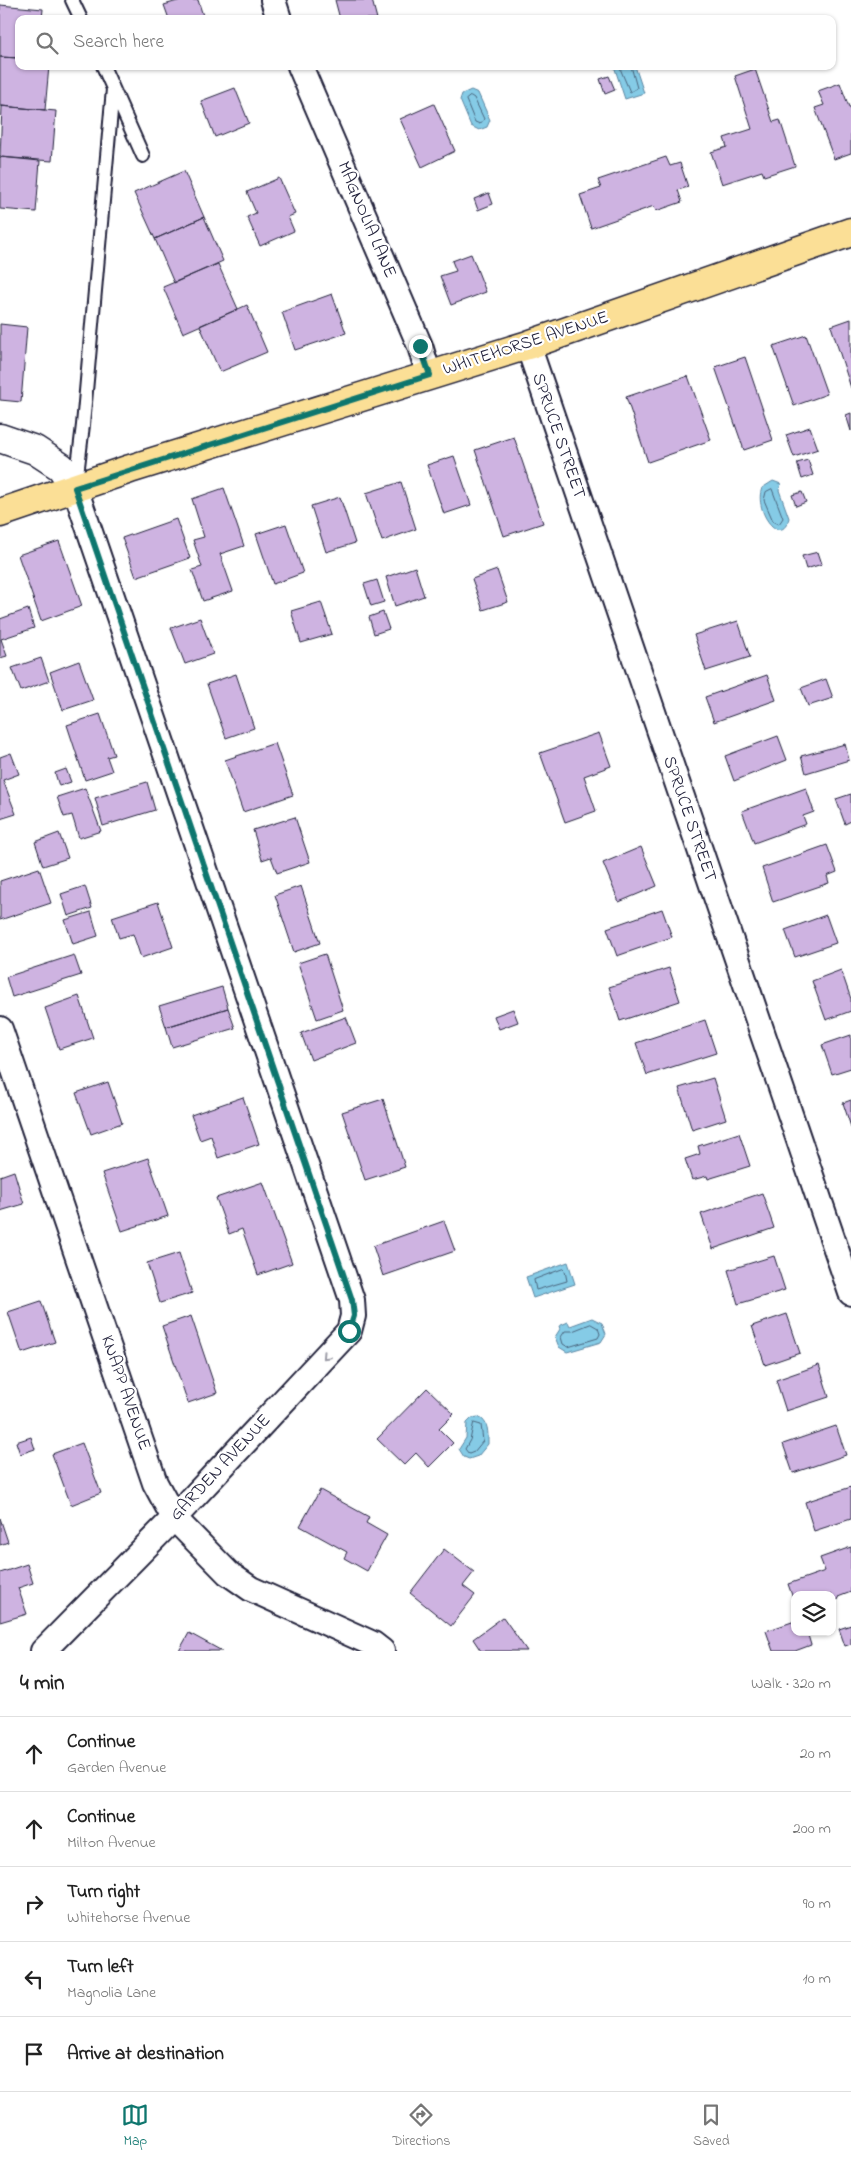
<!DOCTYPE html>
<html lang="en">
<head>
<meta charset="utf-8">
<style>
  body { margin:0; font-family:"Indie Flower",sans-serif; background:#f6f6f6; color:#222 }
  .controls { position:absolute; right:15px; bottom:15px; display:grid; overflow:hidden; border-radius:10px; box-shadow:0 1px 4px #0004 }
  .controls button { width:45px; height:45px; display:grid; place-items:center; padding:0; border:0; border-bottom:1px solid #e0e0e0; background:#fff; color:#222; font:25px sans-serif }
  .stop { position:absolute; width:15px; height:15px; margin:-11px; border:4px solid #0f766e; border-radius:50%; background:#fff }
  .stop.end { background:#0f766e; border-color:#fff; box-shadow:0 1px 5px #0008 }
  .list { margin:0; padding:0; list-style:none }
  h2 { display:flex; justify-content:space-between; align-items:center; height:65px; margin:0; padding:0 20px; font-size:21px }
  h2 small { font-size:16px; font-weight:400; color:#767676 }
  .list li { display:grid; grid-template-columns:32px 1fr auto; gap:15px; align-items:center; box-sizing:border-box; height:75px; padding:0 20px; border-top:1px solid #e0e0e0 }
  .list b { display:block; font-size:19px; white-space:nowrap }
  .list p { margin:0; font-size:16px; white-space:nowrap; color:#767676 }
  .list em { font-size:16px; font-style:normal; color:#767676 }
  .icon { flex:none; width:28px; height:28px; fill:none; stroke:currentColor; stroke-width:2; stroke-linecap:round; stroke-linejoin:round }
  .map { position:relative; flex:none; width:851px; height:1651px; overflow:hidden }
  .search { position:absolute; background:#fff; box-shadow:0 1px 4px #0004; left:15px; right:15px; top:15px; height:55px; display:flex; align-items:center; gap:12px; box-sizing:border-box; padding:0 18px; border-radius:10px; color:#767676; font-size:19px }
  .sheet { height:440px; background:#fff }
  nav { display:flex; justify-content:space-around; align-items:center; box-sizing:border-box; height:70px; border-top:1px solid #e0e0e0; background:#fff; font-size:14px; color:#767676 }
  nav a { display:grid; justify-items:center; gap:2px }
  nav .on { color:#0f766e }
  .map>svg:first-child { display:block }
  .water { fill:#85cbe6; stroke:#5d87a2 }
  .lines { fill:none; stroke-linecap:round; stroke-linejoin:round }
  .shore { stroke:#4a667f; stroke-width:1 }
  .building { fill:#ceb3e1; stroke:#22223b }
  .service-casing { stroke:#22223b; stroke-width:16 }
  .minor-casing { stroke:#22223b; stroke-width:28 }
  .tertiary-casing { stroke:#22223b; stroke-width:31 }
  .primary-casing { stroke:#22223b; stroke-width:31 }
  .service { stroke:#fff; stroke-width:12 }
  .minor { stroke:#fff; stroke-width:24 }
  .tertiary { stroke:#fff; stroke-width:28 }
  .primary { stroke:#fbdf96; stroke-width:28 }
  .oneway { stroke:#9c9ca7 }
  .route { stroke:#0f766e; stroke-width:6 }
  .labels { text-anchor:middle; dominant-baseline:central; stroke-width:4.5; stroke-linejoin:round; paint-order:stroke }
  .street-label { font-size:18px; fill:#22223b; stroke:#fff }
</style>
</head>
<body>
<div class="map">
<svg width="851" height="1651" viewBox="0 0 851 1651">
  <rect width="100%" height="100%" fill="#fff"/>
  <filter id="ink" filterUnits="userSpaceOnUse"><feTurbulence type="fractalNoise" baseFrequency=".02" numOctaves="2"/><feDisplacementMap in="SourceGraphic" scale="10" xChannelSelector="R" yChannelSelector="G"/><feConvolveMatrix kernelMatrix="1 2 1 2 8 2 1 2 1" color-interpolation-filters="sRGB"/></filter>
  <g filter="url(#ink)">
    <path class="water" d="M614 66H635L644 93 625 99Z
      M471 90 478 93 490 120 487 127 479 130 471 126 460 100 462 94Z
      M773 481 781 484 779 490 789 518C781 549 753 510 762 488Z
      M568 1262 575 1284 533 1298 526 1277Z
      M592 1318 602 1323 606 1334 601 1342 567 1352 559 1347 555 1337 560 1329 559 1326 568 1322 570 1326Z
      M478 1417C489 1421 488 1433 488 1444L478 1456 469 1459 464 1457 459 1449 466 1438 467 1423 472 1418Z"/>
    <g class="lines">
      <path class="shore" d="M619 66 630 92 637 88 631 66
        M471 96 474 98 484 119 480 124 475 122 466 100Z
        M772 489 783 518 779 524 773 521 764 500 766 492Z
        M563 1269 565 1271 567 1281 536 1290 534 1280Z
        M591 1324 598 1328 600 1334 598 1338 568 1347 563 1344 561 1337 565 1331H572Z
        M474 1423 481 1425 483 1441 474 1452 469 1454 465 1449 470 1440Z"/>
    </g>
    <path class="building" d="M181 0H198L204 19H169L164 5Z
      M335 0H372L377 19H340Z
      M0 5 43 9 42 19H19V58L0 57Z
      M0 57 19 58V66H49L45 110 0 106Z
      M755 69 773 122 780 120 795 166 764 176 762 171 722 184 711 152 727 147 724 138 752 129 735 76Z
      M609 76 615 90 605 94 600 79Z
      M840 83 849 107H851V153L834 159 815 108 824 105 818 91Z
      M235 88 249 123 215 137 201 101Z
      M434 104 455 151 422 167 400 119Z
      M2 106 56 111 52 161 0 157Z
      M0 157 40 161 36 212 0 209Z
      M666 157 670 166 680 163 688 187 678 190 682 202 656 211 654 206 591 228 580 195 601 188 598 180Z
      M184 171 204 217 155 239 134 193Z
      M279 178 295 214 288 217 294 231 260 246 247 217 256 213 247 192Z
      M489 193 493 204 478 210 474 199Z
      M204 217 223 261 174 283 155 239Z
      M471 254 486 292 451 305 440 276 456 271 452 261Z
      M218 264 238 309 183 333 163 287Z
      M332 294 346 333 295 350 282 312Z
      M247 305 267 352 220 372 200 326Z
      M851 319V388L831 326Z
      M0 324 27 327 21 402 0 400Z
      M806 335 827 394 794 406 773 346Z
      M745 357 773 440 744 450 715 367Z
      M688 376 711 440 648 462 626 397Z
      M851 413V431L846 415Z
      M810 427 818 449 794 457 786 435Z
      M514 437 543 523 504 536 475 450Z
      M454 456 471 505 444 514 427 465Z
      M808 460 813 475 802 479 797 463Z
      M401 482 416 529 382 541 366 493Z
      M224 488 244 546 220 554 233 591 203 601 192 570 202 567 193 540 204 537 192 499Z
      M802 492 806 502 796 506 792 495Z
      M340 497 355 543 326 552 311 506Z
      M176 519 190 558 136 577 122 538Z
      M286 524 303 573 273 584 256 534Z
      M59 541 82 606 41 621 18 555Z
      M818 552 822 564 806 569 802 556Z
      M415 567 424 596 395 606 386 577Z
      M497 570 508 602 483 610 472 579Z
      M377 580 384 602 371 606 364 584Z
      M321 602 332 634 301 643 291 611Z
      M28 609 34 628 1 639 7 656 0 658V619Z
      M383 612 389 629 374 634 369 617Z
      M200 618 213 654 185 664 171 628Z
      M738 621 750 657 706 671 694 635Z
      M41 658 49 681 21 691 12 668Z
      M79 661 93 700 63 710 50 672Z
      M236 674 254 728 226 738 207 684Z
      M767 675 776 700 714 722 705 697Z
      M826 679 833 698 808 706 801 688Z
      M100 714 114 755 107 757 112 771 85 780 67 725Z
      M599 733 611 766 584 776 596 811 565 822 540 753Z
      M778 736 787 760 734 781 725 756Z
      M275 743 293 795 243 812 225 760Z
      M845 744 849 760 806 773 801 756Z
      M11 753 19 774 3 780 16 814 0 819V757Z
      M66 769 71 782 59 786 55 773Z
      M147 782 155 810 103 826 95 798Z
      M85 788 101 831 79 838 72 815 64 817 57 797Z
      M806 788 814 812 803 816 806 824 754 843 742 811Z
      M851 794V821L845 824 836 799Z
      M295 817 310 862 277 873 271 857 262 860 253 830Z
      M59 833 68 858 43 866 35 842Z
      M827 845 837 872 827 876 829 883 773 902 762 868Z
      M641 847 657 886 619 902 603 863Z
      M39 868 51 903 0 920V881Z
      M85 886 92 908 68 916 61 894Z
      M301 886 320 943 294 952 275 895Z
      M158 902 173 947 141 958 133 934 119 938 112 917Z
      M662 909 672 937 617 956 607 928Z
      M91 912 98 936 73 944 65 920Z
      M826 915 836 943 795 957 785 930Z
      M325 954 343 1010 317 1019 298 963Z
      M74 955 81 975 12 997 6 977Z
      M669 968 680 1001 620 1021 609 987Z
      M841 970 851 999V1011L826 1020 812 981Z
      M222 987 228 1008 166 1027 159 1006Z
      M79 996 93 1038 59 1049 45 1008Z
      M228 1008 235 1028 172 1047 166 1027Z
      M513 1009 518 1022 499 1029 494 1016Z
      M346 1017 356 1043 311 1060 301 1033Z
      M705 1020 716 1053 647 1075 636 1043Z
      M851 1035V1068L832 1074 822 1045Z
      M713 1078 726 1119 692 1130 679 1088Z
      M108 1082 122 1123 91 1134 76 1093Z
      M243 1097 259 1144 218 1158 211 1136 200 1140 191 1115Z
      M383 1099 405 1167 365 1180 342 1112Z
      M851 1100V1127L843 1103Z
      M739 1133 750 1166 708 1179 707 1176 692 1180 685 1159 700 1154 698 1146Z
      M148 1158 168 1216 122 1231 102 1173Z
      M14 1171 24 1204 0 1211V1176Z
      M263 1182 292 1263 258 1275 242 1229 229 1234 216 1198Z
      M762 1193 774 1228 713 1249 701 1214Z
      M444 1221 455 1251 383 1276 373 1246Z
      M179 1253 192 1293 160 1303 147 1263Z
      M774 1256 785 1290 738 1304 728 1270Z
      M41 1301 55 1342 22 1353 8 1312Z
      M787 1314 800 1353 765 1365 752 1326Z
      M191 1316 217 1393 188 1403 162 1326Z
      M819 1365 829 1397 786 1411 776 1380Z
      M427 1388 454 1414 439 1429 453 1443 429 1467 416 1453 404 1465 377 1439Z
      M836 1426 846 1455 793 1473 783 1444Z
      M31 1437 35 1449 20 1454 16 1442Z
      M82 1443 101 1493 71 1505 52 1454Z
      M851 1487V1519L814 1531 805 1502Z
      M320 1490 369 1517 366 1523 387 1535 367 1571 344 1558 347 1552 300 1526Z
      M0 1518 8 1542 0 1545Z
      M851 1547V1592L838 1597 839 1599 832 1602V1595H795V1604L788 1584 825 1571 820 1558Z
      M444 1549 474 1572 463 1586 475 1595 451 1626 410 1593Z
      M27 1564 33 1583 18 1588 27 1614 0 1622V1573Z
      M503 1617 527 1651H481L473 1639Z
      M795 1621V1632H807L811 1645 795 1651H773L766 1631Z
      M851 1625V1644L845 1646 839 1629Z
      M189 1633 222 1651H179Z"/>
    <g class="lines">
      <g class="service-casing">
        <path id="service" d="M72 0 81 19
          M103 66 143 156
          M76 483 83 425 113 89"/>
      </g>
      <g class="minor-casing">
        <path id="minor" d="M273 0 279 19
          M300 66 420 346 429 375
          M528 345 851 1293
          M0 1029 155 1483 174 1518 228 1573 251 1589 373 1644 382 1651
          M43 1651 174 1518 349 1331 353 1316 352 1300 75 488"/>
      </g>
      <g class="tertiary-casing">
        <path id="tertiary" d="M0 438 35 450 61 467 75 488"/>
      </g>
      <g class="primary-casing">
        <path id="primary" d="M0 513 130 469 528 345 851 232"/>
      </g>
      <use href="#service" class="service"/>
      <use href="#minor" class="minor"/>
      <use href="#tertiary" class="tertiary"/>
      <use href="#primary" class="primary"/>
    </g>
    <defs><path id="oneway-chevron" d="M-2-3.5L2.5 0L-2 3.5" fill="none" stroke-width="1.6" stroke-linecap="round" stroke-linejoin="round" transform="scale(1.25)"/></defs>
    <use class="oneway" href="#oneway-chevron" transform="translate(326 1356) rotate(133)"/>
  </g>
  <g class="lines" filter="url(#ink)">
    <path class="route" d="M349 1331 354 1316 352 1300 75 488 430 375 420 346"/>
  </g>
  <g class="labels">
    <g class="street-label">
      <text transform="translate(366 220) rotate(67)">MAGNOLIA LANE</text>
      <text transform="translate(526 344) rotate(-18)">WHITEHORSE AVENUE</text>
      <text transform="translate(558 436) rotate(71)">SPRUCE STREET</text>
      <text transform="translate(689 819) rotate(71)">SPRUCE STREET</text>
      <text transform="translate(125 1393) rotate(71)">KNAPP AVENUE</text>
      <text transform="translate(221 1468) rotate(-47)">GARDEN AVENUE</text>
    </g>
  </g>
</svg>
<div class="controls">
<button><svg class="icon" aria-label="layers" viewBox="0 0 24 24"><path d="M12 4l9 5-9 5-9-5zM3 14l9 5 9-5"/></svg></button>
</div>
<div class="stop" style="left:349px;top:1331px"></div>
<div class="stop end" style="left:420px;top:346px"></div>
<div class="search"><svg class="icon" aria-label="search" viewBox="0 0 24 24"><circle cx="10" cy="10" r="6"/><path d="M15 15l6 6"/></svg>Search here</div>
</div>
<section class="sheet">
<h2>4 min<small>Walk · 320 m</small></h2>
<ul class="list">
<li><svg class="icon" aria-label="ahead" viewBox="0 0 24 24"><path d="M12 20V5M6 11l6-6 6 6"/></svg><div><b>Continue</b><p>Garden Avenue</p></div><em>20 m</em></li>
<li><svg class="icon" aria-label="ahead" viewBox="0 0 24 24"><path d="M12 20V5M6 11l6-6 6 6"/></svg><div><b>Continue</b><p>Milton Avenue</p></div><em>200 m</em></li>
<li><svg class="icon" aria-label="right" viewBox="0 0 24 24"><path d="M7 20v-9h11M14 6l5 5-5 5"/></svg><div><b>Turn right</b><p>Whitehorse Avenue</p></div><em>90 m</em></li>
<li><svg class="icon" aria-label="left" viewBox="0 0 24 24"><path d="M17 20v-9H6M10 6l-5 5 5 5"/></svg><div><b>Turn left</b><p>Magnolia Lane</p></div><em>10 m</em></li>
<li><svg class="icon" aria-label="arrive" viewBox="0 0 24 24"><path d="M6 21V4h12l-3 4 3 4H6"/></svg><div><b>Arrive at destination</b></div></li>
</ul>
</section>
<nav>
<a class="on"><svg class="icon" aria-label="map" viewBox="0 0 24 24"><path d="M3 6l6-2 6 2 6-2v14l-6 2-6-2-6 2zM9 4v14M15 6v14"/></svg>Map</a>
<a><svg class="icon" aria-label="directions" viewBox="0 0 24 24"><path d="M12 3l9 9-9 9-9-9zM9 14v-3h6M13 9l2 2-2 2"/></svg>Directions</a>
<a><svg class="icon" aria-label="saved" viewBox="0 0 24 24"><path d="M7 4h10v16l-5-4-5 4z"/></svg>Saved</a>
</nav>
</body>
</html>
